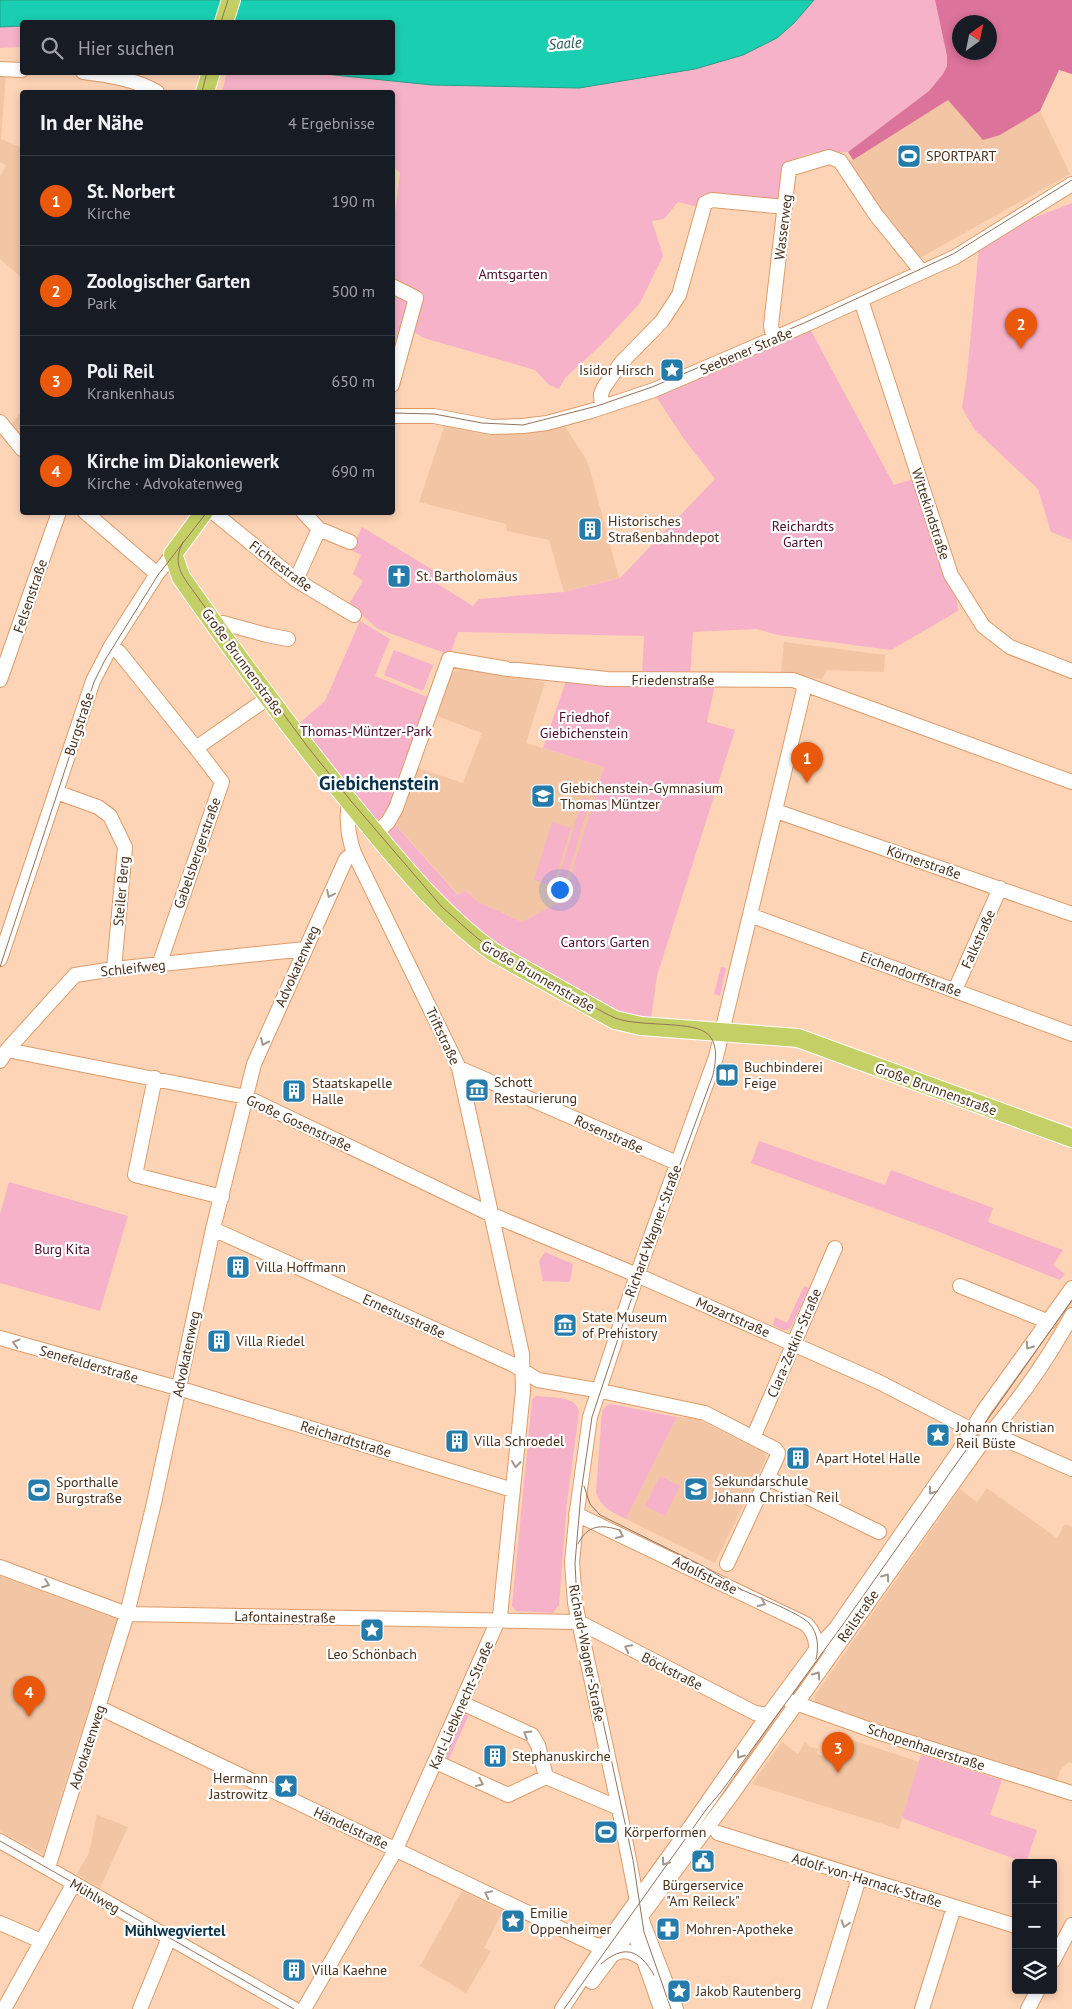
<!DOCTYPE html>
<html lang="de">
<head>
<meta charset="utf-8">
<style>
  body { margin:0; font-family:"PT Sans",sans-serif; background:#242831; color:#f1f3f6 }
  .controls { position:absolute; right:15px; bottom:15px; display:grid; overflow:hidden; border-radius:5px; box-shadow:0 2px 8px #0003 }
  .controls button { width:45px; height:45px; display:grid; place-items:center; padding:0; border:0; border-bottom:1px solid #363941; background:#171b24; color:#f1f3f6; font:25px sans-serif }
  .compass { position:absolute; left:952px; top:15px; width:45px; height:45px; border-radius:50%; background:#171b24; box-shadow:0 2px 8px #0003; rotate:33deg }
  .you { position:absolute; left:559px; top:889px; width:18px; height:18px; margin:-12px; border:4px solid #fff; border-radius:50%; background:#1a73e8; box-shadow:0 0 0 8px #1a73e833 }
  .badge { display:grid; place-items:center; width:32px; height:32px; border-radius:50%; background:#ea580c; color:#fff; font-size:16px; font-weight:700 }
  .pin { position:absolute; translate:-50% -41px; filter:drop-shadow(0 1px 2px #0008) }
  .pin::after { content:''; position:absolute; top:26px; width:18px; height:15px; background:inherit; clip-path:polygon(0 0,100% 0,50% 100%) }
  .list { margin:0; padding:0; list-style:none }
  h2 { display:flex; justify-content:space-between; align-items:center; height:65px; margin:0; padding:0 20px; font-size:21px }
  h2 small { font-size:16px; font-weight:400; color:#9ea1a6 }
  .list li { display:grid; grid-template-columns:32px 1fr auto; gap:15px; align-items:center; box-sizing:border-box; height:90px; padding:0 20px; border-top:1px solid #363941 }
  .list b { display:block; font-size:19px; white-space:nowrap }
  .list p { margin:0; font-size:16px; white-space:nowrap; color:#9ea1a6 }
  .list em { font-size:16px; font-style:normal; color:#9ea1a6 }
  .icon { flex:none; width:28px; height:28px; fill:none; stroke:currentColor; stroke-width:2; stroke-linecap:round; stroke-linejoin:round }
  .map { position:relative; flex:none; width:1072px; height:2009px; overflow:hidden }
  .search { position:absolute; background:#171b24; box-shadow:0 2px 8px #0003; left:20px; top:20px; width:375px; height:55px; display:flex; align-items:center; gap:12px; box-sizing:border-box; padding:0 18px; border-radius:5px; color:#9ea1a6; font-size:19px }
  .panel { position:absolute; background:#171b24; box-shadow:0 2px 8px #0003; left:20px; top:90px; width:375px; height:425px; border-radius:5px }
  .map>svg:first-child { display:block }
  .built { fill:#f2c5a4 }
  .green { fill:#f6b2c9 }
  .forest { fill:#dc739b; fill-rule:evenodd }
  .water { fill:#1aceb1; stroke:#289e84 }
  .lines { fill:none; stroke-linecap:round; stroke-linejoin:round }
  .minor-casing { stroke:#de9b69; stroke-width:16 }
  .major-casing { stroke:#fff; stroke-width:20 }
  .minor { stroke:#fff; stroke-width:14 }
  .major { stroke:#c4d066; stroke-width:18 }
  .tram { stroke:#94725a; stroke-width:1 }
  .oneway { stroke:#a4978c }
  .labels { text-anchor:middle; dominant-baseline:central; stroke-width:4.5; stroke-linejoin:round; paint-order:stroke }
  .poi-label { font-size:14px; fill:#4a2f1a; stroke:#fefffe; text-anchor:start }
  .street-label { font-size:14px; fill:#4a2f1a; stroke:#fefffe }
  .park-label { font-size:14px; fill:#4d0a2a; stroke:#fefffe }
  .water-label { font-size:15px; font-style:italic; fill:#216053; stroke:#fefffe }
  .neighbourhood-label { font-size:15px; font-weight:bold; fill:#083249; stroke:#fefffe }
  .district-label { font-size:19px; font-weight:bold; fill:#083249; stroke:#fefffe }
</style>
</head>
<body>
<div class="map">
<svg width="1072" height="2009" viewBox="0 0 1072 2009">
  <rect width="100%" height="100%" fill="#fed4b6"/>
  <path class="built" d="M0 73H6L1 139 22 148V278L0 259V176L6 166 0 162Z
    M948 100 1000 135 1040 111 1070 174 918 259 840 161 853 160Z
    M22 411V450L6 430Z
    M446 421 562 422 586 459 590 470 619 578 564 592 549 540 507 531 506 524 419 502Z
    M784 642 885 655 884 672 827 670 822 679 781 672Z
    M462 668 545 682 526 743 604 767 563 900 522 922 478 902 464 890 459 895 396 825 418 768 463 783 482 733 437 716 452 673Z
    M677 1417 695 1418 764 1452 766 1456V1459L715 1563 626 1519Z
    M987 1488 1057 1538 1065 1524 1072 1527V1763L1069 1762 1060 1770 1056 1783 818 1708 814 1697 960 1489 977 1502Z
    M0 1576 117 1619 43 1854 0 1831Z
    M831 1733 919 1762 899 1829 752 1784 782 1742 798 1754 805 1742 810 1747 818 1749 817 1754 822 1756Z
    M97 1815 128 1827 100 1888 77 1874 89 1853Z
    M462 1891 503 1911 484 1948 491 1951 466 1993 420 1966Z"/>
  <path class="green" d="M814 0H935L947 56V66L943 74 929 91 848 152 811 153 801 156 786 164 782 170 780 181 779 205 699 207 678 202 664 219 652 221 663 256 640 303 600 346 565 378 559 389 549 385 535 370 424 338 412 331 421 293 393 283 395 266 393 262V228L400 173 393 166 392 92H222L227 72H315L432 85 579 88 695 69 743 55 777 38 794 23Z
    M22 26V47L0 48V27Z
    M1072 203V540L1051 532 1038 489 975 430 962 408 967 375 979 246 1013 226Z
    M393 286 410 295 393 348Z
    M809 327 894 485 920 477 954 571 958 611 891 650 778 635 757 629 693 632 690 678 642 677 644 636 458 632 450 655 378 629 349 604 363 581 353 574 361 555 351 550 362 527 433 570V581L473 606 479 599 564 592 620 578 715 479 684 439 655 395Z
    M360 621 390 639 375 676 432 699 395 805 376 821 295 727 325 701Z
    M394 650 433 665 423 691 384 675Z
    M567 678 716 680 707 722 735 730 657 976 650 1026 616 1016 470 931 382 829 391 820 458 895 464 890 478 902 522 922 563 900 604 767 543 748Z
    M583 797 590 800 563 891 555 889Z
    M552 822 571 828 553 886 534 880Z
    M721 967 726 968 720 996 714 994Z
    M759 1141 885 1185 891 1170 993 1208 988 1222 1063 1250 1053 1265 1065 1274 1060 1280 934 1230 751 1163Z
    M9 1182 128 1216 100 1311 0 1283V1214Z
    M545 1252 573 1264 570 1282 543 1281 539 1261Z
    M804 1286 809 1288 791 1327 788 1330H783L773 1325 775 1317 787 1323Z
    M536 1396C550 1398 578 1395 579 1413L567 1502 559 1605 553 1613 516 1611 512 1606 532 1400Z
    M611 1404 677 1417 626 1519C612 1512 601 1508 596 1492L602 1411 606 1406Z
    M660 1476 680 1486 665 1516 645 1506Z
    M467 1714 468 1717 448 1761 444 1759 445 1756 463 1715Z
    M921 1755 1002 1780 990 1815 1037 1830 1026 1863 902 1818Z"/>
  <path class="forest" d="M935 0H1072V74L1059 70 1040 111 1000 135 983 140 948 100 853 160 848 152 929 91 943 74 947 66V56ZM960 22H990V52H960Z"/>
  <path class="water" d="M0 0H814L794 23 777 38 743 55 695 69 579 88 432 85 315 73 392 72V22H22V26L0 27Z"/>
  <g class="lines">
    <g class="minor-casing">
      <path id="minor" d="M0 69 22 70
        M83 72C109 75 134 79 157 92
        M392 286 416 298 392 385
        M861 300 951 575 983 626 1010 647 1072 671
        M774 338 771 326 772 316 789 169 829 157 840 161 876 215 922 272
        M602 407 601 394 604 387 621 363 662 321 679 295 705 203 712 200 785 207
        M392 416H434L492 427 523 426 547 423 591 411 654 390 805 325 955 257 1072 184
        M0 422 22 449
        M85 512 157 574
        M213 512 296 580 354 615
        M319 529 350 542
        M296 580 319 529 303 512
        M217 625 223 623 267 635 288 639
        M111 646 119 652 196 748 268 698
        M0 680 59 512
        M56 792 98 807 110 816 125 847 114 969
        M776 811 1072 914
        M375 834 388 822 396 808 449 659 508 669 607 679 793 680 1072 782
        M750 915 1072 1034
        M0 959 93 681 111 646 157 574 173 554
        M159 965 222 782 196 748
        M955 990 1000 888
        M7 1050 246 1097 490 1214 637 1275 879 1382 972 1430
        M0 1061 7 1050 75 975 114 969 305 949
        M459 1068 677 1163
        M155 1078 135 1175 222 1197
        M213 1229 514 1365 538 1380 596 1390 705 1413 775 1449 778 1453 777 1457 727 1564
        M960 1286 1049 1322
        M0 1338 188 1391 513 1490
        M991 1433 1072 1469
        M753 1438 835 1248
        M768 1478 879 1532
        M576 1514 806 1624C813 1631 817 1639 816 1650
        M0 1567 127 1614 579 1622 755 1713 768 1715
        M790 1701 874 1731 1072 1793
        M462 1703 532 1735 538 1745 546 1777
        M100 1708 595 1945 604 1946
        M436 1762 508 1795 546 1777 619 1808
        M718 1833 1016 1926
        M0 1841 294 2009
        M48 1868 127 1614 154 1503 213 1229 254 1064 346 859 354 853
        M635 1919 637 1940 661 2009
        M0 1923 41 1941
        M610 1956C622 1948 632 1951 643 1959
        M1053 1961 1072 1925
        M592 1982 730 1797 979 1447C1013 1408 1047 1361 1072 1315
        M4 2009 74 1883
        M140 2009 169 1938
        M304 2009 396 1849 500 1616 523 1391 522 1354 459 1068 354 853C348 836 346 820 349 802
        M562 2009 601 1950 693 1823 768 1715 816 1650 836 1628 959 1451 984 1410 1072 1288
        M676 2009 643 1923 637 1901 619 1808 575 1603 572 1562 577 1511 590 1417 637 1275 716 1057 805 685
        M819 2009 859 1878
        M922 2009 954 1907
        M1028 2009 1038 1990"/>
    </g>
    <g class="major-casing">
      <path id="major" d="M224 22 231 0
        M205 92 211 72
        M204 512 173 554 181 577C241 663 304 747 371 828 408 873 445 917 493 952L615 1020 641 1026 798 1038 1072 1138"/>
    </g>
    <use href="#minor" class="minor"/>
    <use href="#major" class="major"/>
    <path class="tram" d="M221 22 228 0
      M202 92 207 72
      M392 413 434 414 482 423 523 425 597 406 652 387 804 323 953 254 1072 180
      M183 542C172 564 181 574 194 592L307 746 351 801 442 907 477 938 494 950C521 965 548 980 574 995 588 1003 601 1012 615 1018 639 1027 688 1021 705 1032 719 1041 716 1061 713 1075L639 1276 592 1417 581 1493 575 1563 577 1601 633 1860 644 1932 671 2009
      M0 967 94 682 105 660 158 575 207 512
      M584 1486 590 1504 600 1515 703 1566 742 1590
      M578 1544C587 1525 601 1524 619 1530
      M736 1587C752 1595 798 1612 809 1623 818 1633 819 1647 816 1659
      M0 1841 294 2009
      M601 1964C624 1944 639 1949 654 1975
      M564 2009 708 1807 721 1792 844 1623 1072 1300"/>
  </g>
  <defs><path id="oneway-chevron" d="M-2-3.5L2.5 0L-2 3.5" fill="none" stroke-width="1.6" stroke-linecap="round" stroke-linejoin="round" transform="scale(1.25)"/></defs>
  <g class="oneway">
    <use href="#oneway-chevron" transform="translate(330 894) rotate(115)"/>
    <use href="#oneway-chevron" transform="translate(264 1042) rotate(114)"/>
    <use href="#oneway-chevron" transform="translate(16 1343) rotate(-164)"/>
    <use href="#oneway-chevron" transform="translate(1029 1346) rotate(125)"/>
    <use href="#oneway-chevron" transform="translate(516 1464) rotate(96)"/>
    <use href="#oneway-chevron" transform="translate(932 1491) rotate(125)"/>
    <use href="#oneway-chevron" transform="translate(620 1535) rotate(25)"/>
    <use href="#oneway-chevron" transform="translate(886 1577) rotate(-55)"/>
    <use href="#oneway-chevron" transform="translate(46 1584) rotate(20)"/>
    <use href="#oneway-chevron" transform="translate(762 1603) rotate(25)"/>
    <use href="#oneway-chevron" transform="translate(628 1648) rotate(-153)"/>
    <use href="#oneway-chevron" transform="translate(817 1675) rotate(-55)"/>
    <use href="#oneway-chevron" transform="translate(527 1734) rotate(-148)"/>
    <use href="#oneway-chevron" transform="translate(740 1755) rotate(125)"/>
    <use href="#oneway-chevron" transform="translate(480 1783) rotate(24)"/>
    <use href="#oneway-chevron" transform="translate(665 1862) rotate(126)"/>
    <use href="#oneway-chevron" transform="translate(488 1894) rotate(-154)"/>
    <use href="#oneway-chevron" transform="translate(845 1924) rotate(107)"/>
  </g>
  <defs>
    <g id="stadium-square" transform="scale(1.25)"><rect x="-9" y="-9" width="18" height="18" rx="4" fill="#257cab" stroke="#fefffe"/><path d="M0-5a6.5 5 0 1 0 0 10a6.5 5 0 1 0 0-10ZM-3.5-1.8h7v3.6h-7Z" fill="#fff"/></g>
    <g id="sight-square" transform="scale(1.25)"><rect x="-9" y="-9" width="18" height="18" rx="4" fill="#257cab" stroke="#fefffe"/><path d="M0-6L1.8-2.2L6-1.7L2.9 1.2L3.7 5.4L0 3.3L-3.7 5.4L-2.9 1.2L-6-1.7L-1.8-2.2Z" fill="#fff"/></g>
    <g id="building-square" transform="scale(1.25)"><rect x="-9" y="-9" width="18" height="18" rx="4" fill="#257cab" stroke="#fefffe"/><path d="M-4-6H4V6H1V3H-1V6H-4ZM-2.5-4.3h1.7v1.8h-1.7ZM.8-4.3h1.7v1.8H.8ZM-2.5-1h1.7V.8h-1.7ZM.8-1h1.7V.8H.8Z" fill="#fff"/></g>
    <g id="church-square" transform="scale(1.25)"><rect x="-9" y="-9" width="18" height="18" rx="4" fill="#257cab" stroke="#fefffe"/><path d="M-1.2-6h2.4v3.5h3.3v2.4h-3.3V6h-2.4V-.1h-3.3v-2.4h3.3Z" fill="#fff"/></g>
    <g id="school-square" transform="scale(1.25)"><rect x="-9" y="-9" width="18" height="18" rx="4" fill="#257cab" stroke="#fefffe"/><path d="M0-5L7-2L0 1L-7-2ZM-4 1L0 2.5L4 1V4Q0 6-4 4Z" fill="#fff"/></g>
    <g id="library-square" transform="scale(1.25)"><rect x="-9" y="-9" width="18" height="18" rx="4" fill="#257cab" stroke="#fefffe"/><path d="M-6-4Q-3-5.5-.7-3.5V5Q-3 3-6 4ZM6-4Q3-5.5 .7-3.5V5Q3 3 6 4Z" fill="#fff"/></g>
    <g id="museum-square" transform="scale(1.25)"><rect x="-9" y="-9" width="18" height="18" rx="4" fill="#257cab" stroke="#fefffe"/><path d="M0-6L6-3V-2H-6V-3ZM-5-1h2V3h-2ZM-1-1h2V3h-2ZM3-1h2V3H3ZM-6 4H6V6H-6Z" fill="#fff"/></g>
    <g id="civic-square" transform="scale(1.25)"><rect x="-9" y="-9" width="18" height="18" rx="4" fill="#257cab" stroke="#fefffe"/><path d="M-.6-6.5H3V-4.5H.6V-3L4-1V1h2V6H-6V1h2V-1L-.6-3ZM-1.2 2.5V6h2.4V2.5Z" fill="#fff"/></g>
    <g id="pharmacy-square" transform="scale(1.25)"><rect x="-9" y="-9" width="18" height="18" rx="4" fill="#257cab" stroke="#fefffe"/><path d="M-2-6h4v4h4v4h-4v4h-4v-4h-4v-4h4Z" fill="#fff"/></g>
  </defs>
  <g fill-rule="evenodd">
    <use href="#stadium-square" x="909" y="156"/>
    <use href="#sight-square" x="672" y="370"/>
    <use href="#building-square" x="590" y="529"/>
    <use href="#church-square" x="399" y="576"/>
    <use href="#school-square" x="543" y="796"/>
    <use href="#library-square" x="727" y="1075"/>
    <use href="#museum-square" x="477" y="1090"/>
    <use href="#building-square" x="294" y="1091"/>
    <use href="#building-square" x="238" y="1267"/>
    <use href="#museum-square" x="565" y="1325"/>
    <use href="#building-square" x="219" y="1341"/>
    <use href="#sight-square" x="938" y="1435"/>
    <use href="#building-square" x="457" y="1441"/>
    <use href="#building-square" x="798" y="1458"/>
    <use href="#school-square" x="696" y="1489"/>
    <use href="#stadium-square" x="39" y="1490"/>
    <use href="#sight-square" x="372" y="1630"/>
    <use href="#building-square" x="495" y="1756"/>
    <use href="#sight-square" x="286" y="1786"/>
    <use href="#stadium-square" x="606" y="1832"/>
    <use href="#civic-square" x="703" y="1861"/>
    <use href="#sight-square" x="513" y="1921"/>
    <use href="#pharmacy-square" x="668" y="1929"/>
    <use href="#building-square" x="294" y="1970"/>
    <use href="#sight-square" x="679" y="1991"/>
  </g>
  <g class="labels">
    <g class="poi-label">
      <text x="926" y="156">SPORTPART</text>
      <text x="654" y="370" text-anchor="end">Isidor Hirsch</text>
      <text x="608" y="521">Historisches<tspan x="608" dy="16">Straßenbahndepot</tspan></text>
      <text x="416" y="576">St. Bartholomäus</text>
      <text x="560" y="788">Giebichenstein-Gymnasium<tspan x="560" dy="16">Thomas Müntzer</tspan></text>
      <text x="744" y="1067">Buchbinderei<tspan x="744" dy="16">Feige</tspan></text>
      <text x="494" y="1082">Schott<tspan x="494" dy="16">Restaurierung</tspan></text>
      <text x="312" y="1083">Staatskapelle<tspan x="312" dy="16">Halle</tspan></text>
      <text x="256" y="1267">Villa Hoffmann</text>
      <text x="582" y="1317">State Museum<tspan x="582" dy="16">of Prehistory</tspan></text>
      <text x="236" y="1341">Villa Riedel</text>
      <text x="956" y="1427">Johann Christian<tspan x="956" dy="16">Reil Büste</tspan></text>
      <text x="474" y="1441">Villa Schroedel</text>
      <text x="816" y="1458">Apart Hotel Halle</text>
      <text x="714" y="1481">Sekundarschule<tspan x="714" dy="16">Johann Christian Reil</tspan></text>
      <text x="56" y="1482">Sporthalle<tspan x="56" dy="16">Burgstraße</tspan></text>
      <text x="372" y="1654" text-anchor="middle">Leo Schönbach</text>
      <text x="512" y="1756">Stephanuskirche</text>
      <text x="268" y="1778" text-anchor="end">Hermann<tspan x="268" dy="16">Jastrowitz</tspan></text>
      <text x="624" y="1832">Körperformen</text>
      <text x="703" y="1885" text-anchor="middle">Bürgerservice<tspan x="703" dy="16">"Am Reileck"</tspan></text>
      <text x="530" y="1913">Emilie<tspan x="530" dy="16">Oppenheimer</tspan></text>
      <text x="686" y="1929">Mohren-Apotheke</text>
      <text x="312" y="1970">Villa Kaehne</text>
      <text x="696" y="1991">Jakob Rautenberg</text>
    </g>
    <g class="street-label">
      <text transform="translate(783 227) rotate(-83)">Wasserweg</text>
      <text transform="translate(746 351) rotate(-23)">Seebener Straße</text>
      <text transform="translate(931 514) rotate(72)">Wittekindstraße</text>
      <text transform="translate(281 566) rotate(37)">Fichtestraße</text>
      <text transform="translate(30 596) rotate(-71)">Felsenstraße</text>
      <text transform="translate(243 662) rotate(54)">Große Brunnenstraße</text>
      <text x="673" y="680">Friedenstraße</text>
      <text transform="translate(79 724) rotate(-72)">Burgstraße</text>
      <text transform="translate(197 853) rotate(-71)">Gabelsbergerstraße</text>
      <text transform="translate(924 862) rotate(19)">Körnerstraße</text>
      <text transform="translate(121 891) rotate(-85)">Steiler Berg</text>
      <text transform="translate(978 939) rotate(-66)">Falkstraße</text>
      <text transform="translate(297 966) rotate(-66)">Advokatenweg</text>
      <text transform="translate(133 968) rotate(-6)">Schleifweg</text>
      <text transform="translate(911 974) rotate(20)">Eichendorffstraße</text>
      <text transform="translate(538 976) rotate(30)">Große Brunnenstraße</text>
      <text transform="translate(443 1036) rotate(65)">Triftstraße</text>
      <text transform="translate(936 1089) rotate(20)">Große Brunnenstraße</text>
      <text transform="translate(299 1123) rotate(25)">Große Gosenstraße</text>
      <text transform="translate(609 1134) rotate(24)">Rosenstraße</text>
      <text transform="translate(653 1231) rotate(-70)">Richard-Wagner-Straße</text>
      <text transform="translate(404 1316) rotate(24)">Ernestusstraße</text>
      <text transform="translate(733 1317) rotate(24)">Mozartstraße</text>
      <text transform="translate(794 1343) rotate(-67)">Clara-Zetkin-Straße</text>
      <text transform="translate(186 1354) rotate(-78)">Advokatenweg</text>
      <text transform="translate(89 1364) rotate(16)">Senefelderstraße</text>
      <text transform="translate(346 1439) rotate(17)">Reichardtstraße</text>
      <text transform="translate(705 1575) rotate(26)">Adolfstraße</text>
      <text transform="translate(858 1616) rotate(-55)">Reilstraße</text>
      <text transform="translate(285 1617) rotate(1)">Lafontainestraße</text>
      <text transform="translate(587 1653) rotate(79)">Richard-Wagner-Straße</text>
      <text transform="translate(672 1671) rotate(27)">Böckstraße</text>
      <text transform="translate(461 1705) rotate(-66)">Karl-Liebknecht-Straße</text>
      <text transform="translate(87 1747) rotate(-72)">Advokatenweg</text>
      <text transform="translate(926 1747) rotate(18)">Schopenhauerstraße</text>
      <text transform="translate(351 1828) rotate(25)">Händelstraße</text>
      <text transform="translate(867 1880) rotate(17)">Adolf-von-Harnack-Straße</text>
      <text transform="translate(95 1896) rotate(30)">Mühlweg</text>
    </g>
    <g class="park-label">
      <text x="513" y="274">Amtsgarten</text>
      <text x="803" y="526">Reichardts<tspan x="803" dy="16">Garten</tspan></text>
      <text x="584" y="717">Friedhof<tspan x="584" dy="16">Giebichenstein</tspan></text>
      <text x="366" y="731">Thomas-Müntzer-Park</text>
      <text x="605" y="942">Cantors Garten</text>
      <text x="62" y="1249">Burg Kita</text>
    </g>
    <g class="water-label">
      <text transform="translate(565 43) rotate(-4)">Saale</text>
    </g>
    <g class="neighbourhood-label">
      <text x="175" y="1930">Mühlwegviertel</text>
    </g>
    <g class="district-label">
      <text x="379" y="783">Giebichenstein</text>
    </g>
  </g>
</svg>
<div class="controls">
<button>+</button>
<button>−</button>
<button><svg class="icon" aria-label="layers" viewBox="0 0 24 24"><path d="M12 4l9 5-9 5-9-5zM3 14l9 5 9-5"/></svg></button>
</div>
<svg class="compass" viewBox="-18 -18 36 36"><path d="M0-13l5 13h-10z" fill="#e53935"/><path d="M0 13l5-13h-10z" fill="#9ea1a6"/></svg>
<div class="you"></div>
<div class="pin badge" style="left:807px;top:783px">1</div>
<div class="pin badge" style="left:1021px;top:349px">2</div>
<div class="pin badge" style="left:838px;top:1773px">3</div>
<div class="pin badge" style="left:29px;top:1717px">4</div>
<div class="search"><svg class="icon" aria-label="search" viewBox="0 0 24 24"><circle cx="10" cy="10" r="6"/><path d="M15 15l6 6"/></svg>Hier suchen</div>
<section class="panel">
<h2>In der Nähe<small>4 Ergebnisse</small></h2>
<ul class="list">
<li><span class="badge">1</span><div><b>St. Norbert</b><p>Kirche</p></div><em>190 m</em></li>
<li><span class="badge">2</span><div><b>Zoologischer Garten</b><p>Park</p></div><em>500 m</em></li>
<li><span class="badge">3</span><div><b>Poli Reil</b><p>Krankenhaus</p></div><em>650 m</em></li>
<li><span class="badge">4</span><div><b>Kirche im Diakoniewerk</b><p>Kirche · Advokatenweg</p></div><em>690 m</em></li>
</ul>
</section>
</div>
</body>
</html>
